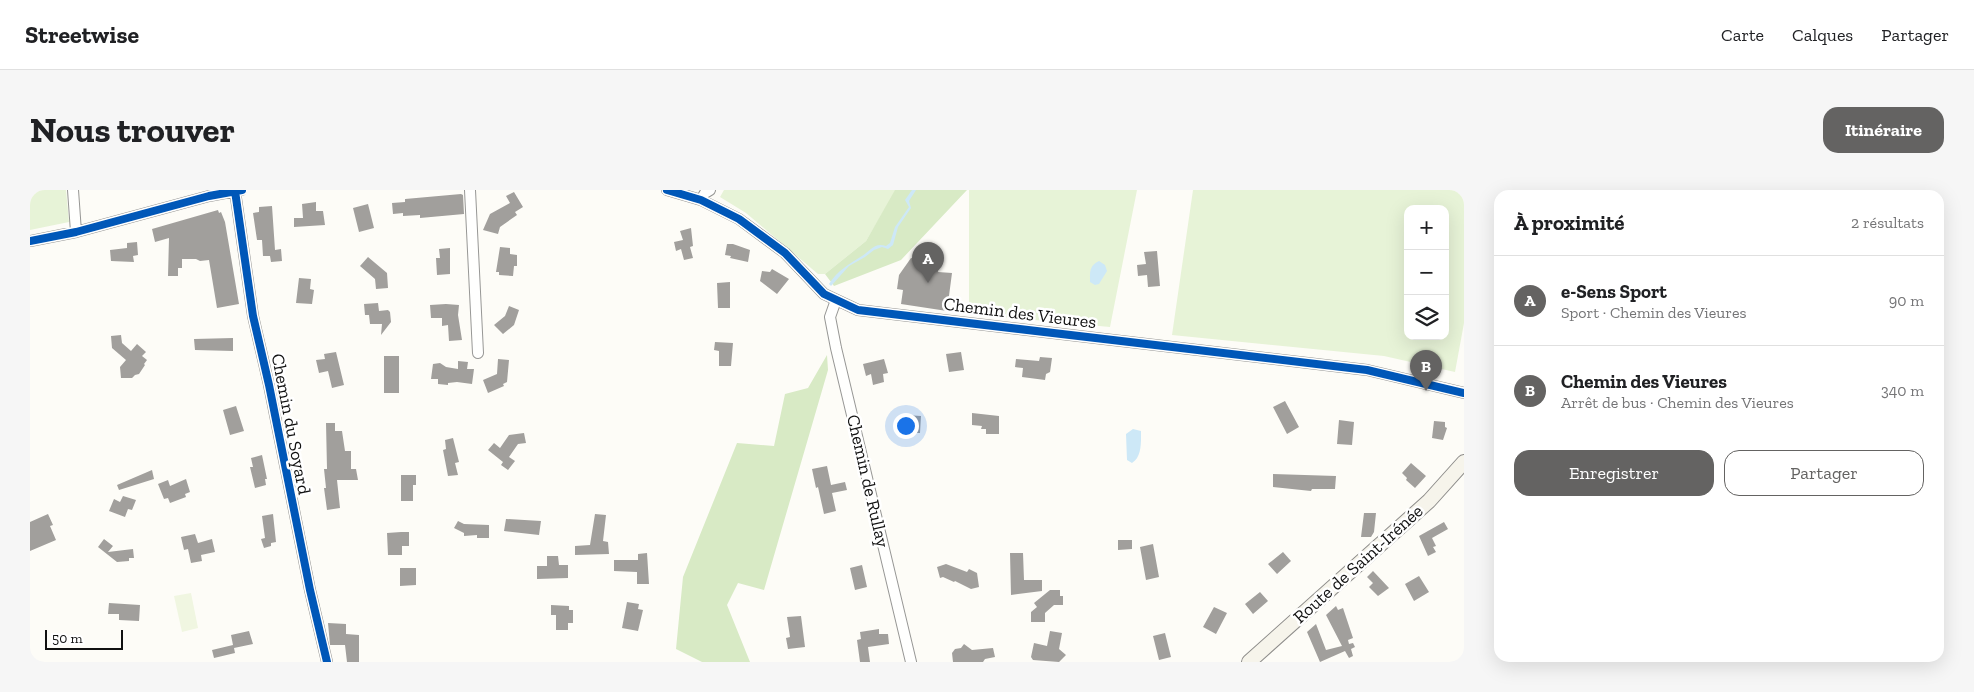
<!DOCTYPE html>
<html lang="fr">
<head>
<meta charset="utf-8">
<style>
  body { margin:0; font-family:"Zilla Slab",serif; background:#f6f6f6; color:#202124 }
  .controls { position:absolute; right:15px; top:15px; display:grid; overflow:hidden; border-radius:10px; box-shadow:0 5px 20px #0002 }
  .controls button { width:45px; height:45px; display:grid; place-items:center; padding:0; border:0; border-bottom:1px solid #e0e0e0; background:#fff; color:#202124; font:25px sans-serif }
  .scale { position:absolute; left:15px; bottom:12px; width:78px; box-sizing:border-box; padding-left:5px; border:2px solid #111; border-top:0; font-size:14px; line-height:18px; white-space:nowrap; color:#111; -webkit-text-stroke:4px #fff; paint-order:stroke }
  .you { position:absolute; left:875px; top:235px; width:18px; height:18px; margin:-12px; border:4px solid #fff; border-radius:50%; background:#1a73e8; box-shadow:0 0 0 8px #1a73e833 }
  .badge { display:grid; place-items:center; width:32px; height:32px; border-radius:50%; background:#646362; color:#fff; font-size:16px; font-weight:700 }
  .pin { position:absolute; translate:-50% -41px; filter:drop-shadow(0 1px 2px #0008) }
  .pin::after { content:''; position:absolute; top:26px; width:18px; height:15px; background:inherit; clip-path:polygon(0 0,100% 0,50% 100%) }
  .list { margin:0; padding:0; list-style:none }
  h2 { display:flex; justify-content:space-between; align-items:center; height:65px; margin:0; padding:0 20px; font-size:21px }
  h2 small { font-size:16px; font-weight:400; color:#757577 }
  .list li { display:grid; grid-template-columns:32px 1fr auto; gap:15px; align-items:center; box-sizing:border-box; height:90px; padding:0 20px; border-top:1px solid #e0e0e0 }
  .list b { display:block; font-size:19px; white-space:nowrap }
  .list p { margin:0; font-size:16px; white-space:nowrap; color:#757577 }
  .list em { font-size:16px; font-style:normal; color:#757577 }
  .actions { display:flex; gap:10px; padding:15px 20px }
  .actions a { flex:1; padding:11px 0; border:1px solid #646362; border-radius:15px; text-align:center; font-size:18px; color:#646362 }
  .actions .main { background:#646362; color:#fff }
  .icon { flex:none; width:28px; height:28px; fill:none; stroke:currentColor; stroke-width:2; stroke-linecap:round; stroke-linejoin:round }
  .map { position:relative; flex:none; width:1434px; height:472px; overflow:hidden; border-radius:15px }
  header { display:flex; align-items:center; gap:30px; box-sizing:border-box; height:70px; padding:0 25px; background:#fff; border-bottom:1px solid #e0e0e0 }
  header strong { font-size:24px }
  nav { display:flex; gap:28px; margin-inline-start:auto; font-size:18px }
  .intro { display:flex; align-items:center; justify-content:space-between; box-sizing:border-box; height:120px; padding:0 30px }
  h1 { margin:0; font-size:35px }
  .button { padding:12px 22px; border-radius:15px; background:#646362; color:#fff; font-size:18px; font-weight:700 }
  main { display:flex; gap:30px; padding:0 30px }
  aside { flex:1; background:#fff; border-radius:15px; box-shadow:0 5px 20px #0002 }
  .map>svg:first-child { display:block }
  .green { fill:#e7f3d7; fill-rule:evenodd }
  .forest { fill:#d8eac5 }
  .pitch { fill:#f0f6e1 }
  .water { fill:#cde8f7 }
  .building { fill:#a19f9c }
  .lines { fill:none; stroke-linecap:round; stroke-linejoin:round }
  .street-casing { stroke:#979795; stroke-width:12 }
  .secondary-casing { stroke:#8e8d8b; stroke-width:16 }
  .street { stroke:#fffffe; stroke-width:10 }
  .secondary { stroke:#f6f4eb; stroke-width:14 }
  .cycleway-casing { stroke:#fff; stroke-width:11 }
  .cycleway { stroke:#0057b8; stroke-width:8 }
  .labels { text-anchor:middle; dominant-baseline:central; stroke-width:5; stroke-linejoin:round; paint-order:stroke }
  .street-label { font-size:18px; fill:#111; stroke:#fff }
</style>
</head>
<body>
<header>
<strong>Streetwise</strong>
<nav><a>Carte</a><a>Calques</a><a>Partager</a></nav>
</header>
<div class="intro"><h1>Nous trouver</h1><a class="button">Itinéraire</a></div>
<main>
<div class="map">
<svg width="1434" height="472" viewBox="0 0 1434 472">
  <rect width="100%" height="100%" fill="#fdfcf7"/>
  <path class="green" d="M0 0H36L39 32 0 40Z
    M694 0H866L836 51 795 84H788L716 23 690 7Z
    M939 0H1107L1080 137 939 124Z
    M1163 0H1434V133L1425 182 1354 166 1142 145ZM1378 19H1415V146H1378Z"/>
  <path class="forest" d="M865 0H937L871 70 804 96 795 84 836 51Z
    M797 165 798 180 734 400 708 393 697 415 720 472H672L646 459 653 387 707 253 744 256 755 204 778 198Z"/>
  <path class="pitch" d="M161 403 168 438 152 442 144 406Z"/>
  <path class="water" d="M882 0H886L879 11 881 18 868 37 863 55 858 59 852 57 844 60 835 67 819 76 801 96 799 94C807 81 819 74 832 66 841 60 845 52 856 56L860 53 865 37 879 17 875 10Z
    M1069 71 1075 75 1077 81 1069 94 1065 95 1060 92C1060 82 1059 76 1069 71Z
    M1103 239 1111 241C1111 252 1112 267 1102 273L1097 270 1096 244Z"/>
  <path class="building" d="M484 2 493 17 485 22 487 25 470 37 468 44 453 40 460 24 480 13 476 6Z
    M431 4 433 5 434 24 390 28V25L373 26V23L363 24 362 13 375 12V9Z
    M286 12V21H293L295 35 264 37V28H273L272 14Z
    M338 14 344 38 329 42 323 18Z
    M242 16 245 60 251 59 252 71 241 72 240 66H233L232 50H227L223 23 229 22V17Z
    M188 20 189 23 191 22 195 32 209 114 187 118 179 70 170 71 166 69H152V78H148V86H138L139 48 125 52 122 39Z
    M661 38 663 56 660 57 663 68 654 70 651 59 646 61 644 52 653 50 650 41Z
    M107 52 108 65 103 66 104 72 81 71 80 60 97 58V53Z
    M697 54H703L720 60 718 72 700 68 701 66 695 65Z
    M470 57 480 58V64L487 65V76H484L483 86 469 85V82H466Z
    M420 58V84L407 85 406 68H410L409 59Z
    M1127 61 1130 96 1118 97 1117 85 1108 86 1107 75 1116 74 1114 62Z
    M338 67 357 83 358 98 346 99 345 89 330 76Z
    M881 68 909 72 908 82 922 83 917 121 871 114 873 100 867 99 869 85Z
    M742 79 759 89 747 104 730 91 732 81 740 82Z
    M269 88 281 89 280 99 284 100 282 114 266 113Z
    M700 92V118H688L687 93Z
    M348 113 349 121 358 120 360 122 361 132 351 145 352 134H340L339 125H335L334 114Z
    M416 114 429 115 428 125 432 150 419 151 418 135 412 136V128H401L400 115Z
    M479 116 489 120 484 135 473 144 464 135 475 126Z
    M91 145 92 153 101 161 107 154 116 162 112 166 117 170 114 174 115 175 109 184 105 185 102 188H91L90 177 96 170 82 158 81 146Z
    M203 148V161L165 160 164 149Z
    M685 152 703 153 701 176H689V161L684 160Z
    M306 162 314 195 302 198 298 181 289 183 286 170 295 169 294 164Z
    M931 162 934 180 919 182 916 164Z
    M354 166H369V203H354Z
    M1010 167 1022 168 1020 182 1016 184 1015 190 992 187 993 178 985 177 986 169 1009 171Z
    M468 169 479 170 477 192 473 194 474 196 458 203 453 190 467 184Z
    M854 169 858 183 853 184 854 192 843 195 841 184 836 186 833 174Z
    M428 171 438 172 437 179H444L442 194 427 192 418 193V195L408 194V189H401L403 174 410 173 416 177 428 179Z
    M1255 211 1269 237 1257 244 1243 217Z
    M206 216 214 241 200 245 193 220Z
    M942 223 969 226V244H956V239H951L952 236 942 235Z
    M875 225 891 226 890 243H870V233L874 234Z
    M1309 230 1324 232 1322 255 1307 254Z
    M1404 231 1415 232V237L1417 238 1413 250 1402 248Z
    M296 233H305V241H312L315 261H321V279H326L328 290H307L310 318 297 320 294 298H296L294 279H297Z
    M494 243 496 253 488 254 479 267 485 271 478 280 471 275 473 272 458 260 464 253 470 258 479 245Z
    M423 248 429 272 425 273 428 285 418 286 413 260 416 259 415 250Z
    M232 265 237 289H235L236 295 225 298 220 277H223L221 268Z
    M1381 273 1396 286 1385 298 1376 290 1377 288 1372 283Z
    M797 276 801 295 815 292 817 300 802 303 806 321 794 324 788 297 786 298 782 279Z
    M122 280 124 289 89 300 87 295Z
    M1243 284 1306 286 1305 299H1282L1281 301 1243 297Z
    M371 285H386V295H383V311H371Z
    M156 289 160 302 155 304 156 307 140 313 138 308 134 309 128 294 138 290 140 296Z
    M93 306 106 310 102 320 98 319 95 327 79 321 84 309 90 312Z
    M1334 323H1346L1344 342 1341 347H1331Z
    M18 324 23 335 20 336 26 350 0 361V332Z
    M243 324 246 352 241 353V356L234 358 231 349 235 348 232 326Z
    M565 324 576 325 573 351 578 352 579 364 545 365V356L560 355Z
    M476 329 511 331 509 345 474 341Z
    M428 331 434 334 459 335V348H447V345L434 346V343L424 338Z
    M1414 332 1418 339 1402 348 1406 356 1403 357 1406 362 1398 366 1389 346Z
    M371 342H379V356H372V365H358L357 343Z
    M165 344 168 353 182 349 185 362 171 365 172 371 161 373 158 359 154 360 151 347Z
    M74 349 83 356 78 362 103 359 104 368H99V371L87 372 68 357Z
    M1088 350H1102V359L1088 360Z
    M1123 354 1129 387 1116 390 1110 357Z
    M1253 362 1261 371 1247 384 1238 374Z
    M617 363 619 394H607V382L584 381V370H608V364Z
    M980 363H993L994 390H1012V401L981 405Z
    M517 366H528L529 375H538V388L507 389V376H517Z
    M916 374 937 382 939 379 947 383 949 397 941 399 925 391 924 392 913 387 910 388 907 377Z
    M832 375 837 397 825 400 820 378Z
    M370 378H386V395L370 396Z
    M1343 381 1359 398 1348 406 1339 397 1343 393 1337 387Z
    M1389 386 1399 402 1384 411 1375 394Z
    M1020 400H1030V406H1033V415H1024L1015 423V432H1001V422L1007 417 1004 413Z
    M1230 402 1238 411 1223 424 1215 414Z
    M597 412 609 414 608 419 613 420 608 441 592 438Z
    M79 413 110 415 109 431 89 430V424H78Z
    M521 415 539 416V420H543V433H538V440H526V425H521Z
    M1306 416 1308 420 1313 418 1323 448 1318 450 1319 454 1323 453 1325 457 1321 459 1323 466 1319 468 1315 461 1290 472 1277 442 1286 434 1296 460 1312 456 1296 425Z
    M1184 417 1197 423 1186 444 1173 437Z
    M771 426 775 457 758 459 756 448 760 447 757 427Z
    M298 433 316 434V444L329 445V472H317L315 455H300Z
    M849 439V444H858L859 454 838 457 840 472H830L827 450 831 449 830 442Z
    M219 441 223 454 204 458 205 463 184 468 182 460 203 455 201 445Z
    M1020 441 1032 443 1029 459 1036 465 1029 472 1003 470 1001 467 1004 453 1017 456Z
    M1135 443 1141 467 1129 470 1123 446Z
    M934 454 942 460 963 458 965 467 955 469 953 472H923L922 463 925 459 931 458Z"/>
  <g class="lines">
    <g class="street-casing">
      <path id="street" d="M43 0 46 42
        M440 0 448 163
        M637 0 671 10 709 29 755 63 794 104 828 120 1337 180 1434 203
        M205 1 223 126 239 195 280 400 297 472
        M671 10 675 3 680 0
        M0 51 46 42 179 6 211 0
        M806 110 800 127 806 158 881 472"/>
    </g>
    <g class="secondary-casing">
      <path id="secondary" d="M1219 472 1399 311 1434 272"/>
    </g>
    <use href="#street" class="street"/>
    <use href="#secondary" class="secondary"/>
    <g class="cycleway-casing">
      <path id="cycleway" d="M637 0 671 10 709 29 755 63 794 104 828 120 1337 180 1434 203
        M205 1 223 126 239 195 280 400 297 472
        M0 51 46 42 179 6 212 0"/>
    </g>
    <use href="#cycleway" class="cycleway"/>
  </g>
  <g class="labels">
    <g class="street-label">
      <text transform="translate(990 123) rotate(7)">Chemin des Vieures</text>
      <text transform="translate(261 234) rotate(79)">Chemin du Soyard</text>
      <text transform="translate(838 291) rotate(77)">Chemin de Rullay</text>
      <text transform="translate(1328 374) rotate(-42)">Route de Saint-Irénée</text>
    </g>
  </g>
</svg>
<div class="controls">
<button>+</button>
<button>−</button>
<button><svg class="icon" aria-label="layers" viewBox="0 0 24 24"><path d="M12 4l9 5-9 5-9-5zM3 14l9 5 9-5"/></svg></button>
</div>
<div class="scale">50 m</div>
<div class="you"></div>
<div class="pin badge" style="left:898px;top:93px">A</div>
<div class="pin badge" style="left:1396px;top:201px">B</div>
</div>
<aside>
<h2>À proximité<small>2 résultats</small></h2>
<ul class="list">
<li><span class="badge">A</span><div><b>e-Sens Sport</b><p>Sport · Chemin des Vieures</p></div><em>90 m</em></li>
<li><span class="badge">B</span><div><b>Chemin des Vieures</b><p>Arrêt de bus · Chemin des Vieures</p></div><em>340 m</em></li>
</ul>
<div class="actions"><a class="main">Enregistrer</a><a>Partager</a></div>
</aside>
</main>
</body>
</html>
